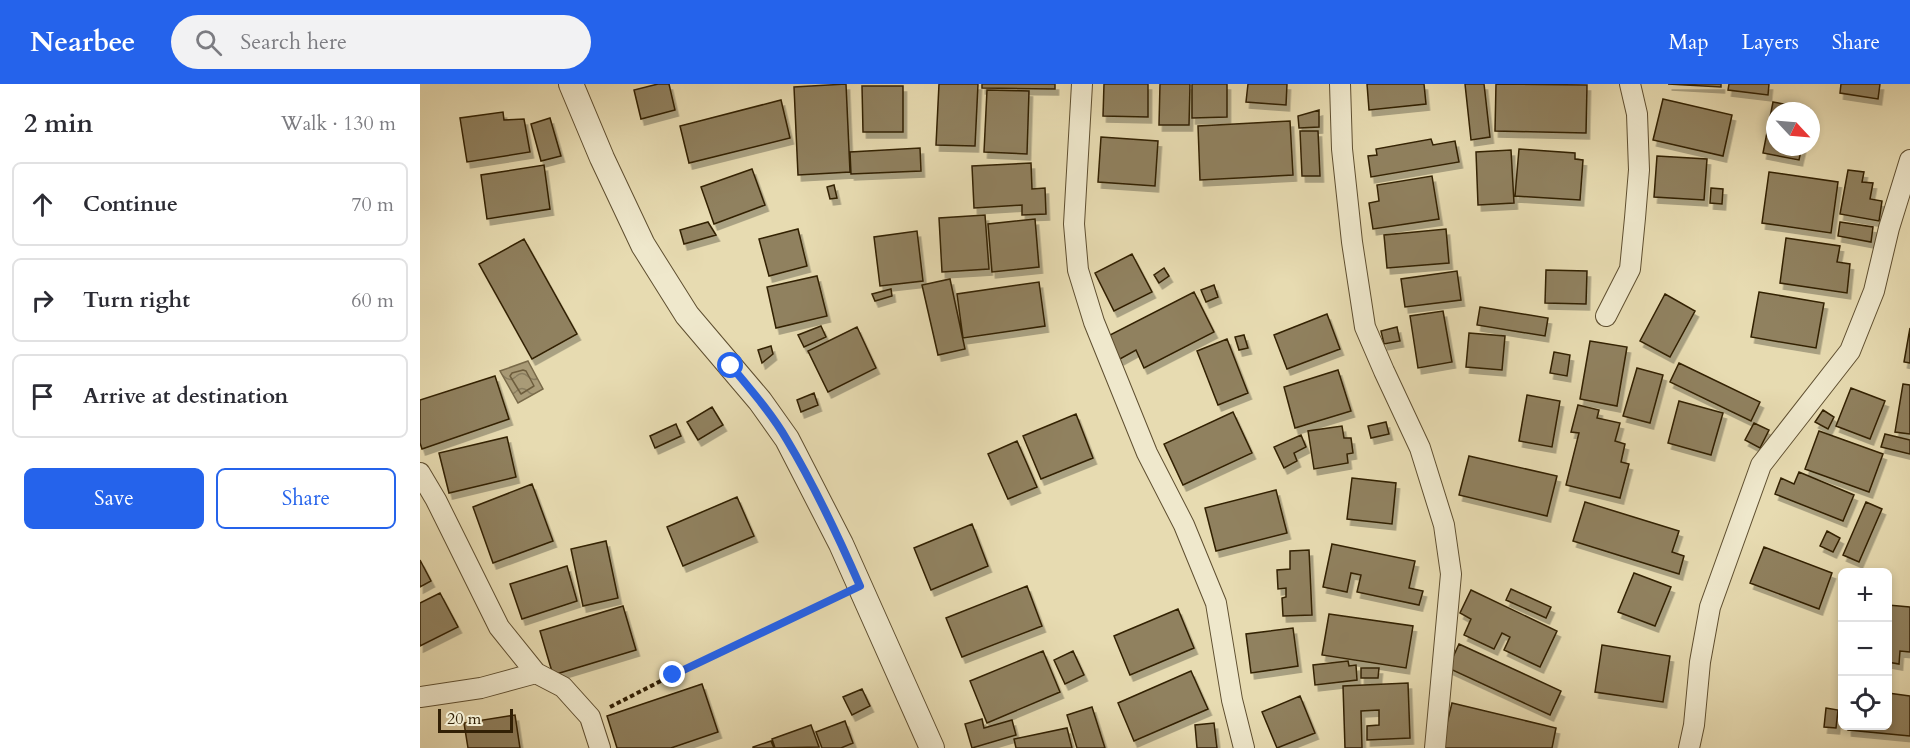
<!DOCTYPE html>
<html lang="en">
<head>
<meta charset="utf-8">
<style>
  body { margin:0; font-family:Cardo,serif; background:#f2f2f3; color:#2b2b33 }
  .controls { position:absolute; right:18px; bottom:18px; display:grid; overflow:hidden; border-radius:9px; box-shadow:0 3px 9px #0003 }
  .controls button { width:54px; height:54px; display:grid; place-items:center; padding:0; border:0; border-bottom:2px solid #e1e1e2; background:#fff; color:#2b2b33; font:30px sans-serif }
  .compass { position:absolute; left:1346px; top:18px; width:54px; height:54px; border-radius:50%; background:#fff; box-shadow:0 3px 9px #0003; rotate:116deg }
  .scale { position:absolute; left:18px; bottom:15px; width:75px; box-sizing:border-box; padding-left:6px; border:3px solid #322005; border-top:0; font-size:16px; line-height:21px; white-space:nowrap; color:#322005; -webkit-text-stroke:4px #efe8cc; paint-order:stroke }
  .stop { position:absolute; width:18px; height:18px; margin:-14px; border:4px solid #2563eb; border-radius:50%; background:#fff }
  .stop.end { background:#2563eb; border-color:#fff; box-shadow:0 2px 6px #0008 }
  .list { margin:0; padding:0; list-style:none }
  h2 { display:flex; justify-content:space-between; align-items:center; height:78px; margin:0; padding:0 24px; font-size:26px }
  h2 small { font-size:20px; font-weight:400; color:#7c7c81 }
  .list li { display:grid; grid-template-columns:39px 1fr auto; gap:18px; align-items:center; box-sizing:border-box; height:84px; margin:0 12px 12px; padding:0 12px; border:2px solid #e1e1e2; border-radius:9px }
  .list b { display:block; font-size:22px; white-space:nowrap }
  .list em { font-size:20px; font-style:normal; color:#7c7c81 }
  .actions { display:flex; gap:12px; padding:18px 24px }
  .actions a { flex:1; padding:14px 0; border:2px solid #2563eb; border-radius:9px; text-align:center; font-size:21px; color:#2563eb }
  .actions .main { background:#2563eb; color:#fff }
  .icon { flex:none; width:33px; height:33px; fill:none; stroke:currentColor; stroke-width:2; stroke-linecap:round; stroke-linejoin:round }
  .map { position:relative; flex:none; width:1490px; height:664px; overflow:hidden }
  header { display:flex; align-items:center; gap:36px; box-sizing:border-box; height:84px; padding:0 30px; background:#2563eb; color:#fff }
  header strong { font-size:28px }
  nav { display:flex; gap:33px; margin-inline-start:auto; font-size:21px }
  .search { width:420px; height:54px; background:#f2f2f3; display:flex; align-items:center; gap:15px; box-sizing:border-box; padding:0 21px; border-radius:33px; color:#7c7c81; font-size:22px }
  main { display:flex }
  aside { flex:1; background:#fff }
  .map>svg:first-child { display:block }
  .water { fill:url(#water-waves); stroke:#796a49; stroke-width:1.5 }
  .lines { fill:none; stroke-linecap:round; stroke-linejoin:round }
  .shore { stroke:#6e5e3e; stroke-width:1.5 }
  .building { fill:#90815e; stroke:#322005; stroke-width:1.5; filter:url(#shadow) }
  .minor-casing { stroke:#5f4f30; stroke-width:22 }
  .tertiary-casing { stroke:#5f4f30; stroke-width:26 }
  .path { stroke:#322005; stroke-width:4; stroke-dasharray:4.5 3; stroke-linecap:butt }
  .minor { stroke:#efe8cc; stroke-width:20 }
  .tertiary { stroke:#efe8cc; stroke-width:24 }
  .route { stroke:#2563eb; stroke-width:8 }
</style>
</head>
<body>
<header>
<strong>Nearbee</strong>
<div class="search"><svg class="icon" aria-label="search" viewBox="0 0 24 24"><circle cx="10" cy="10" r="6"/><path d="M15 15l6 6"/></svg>Search here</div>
<nav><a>Map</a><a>Layers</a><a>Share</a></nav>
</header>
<main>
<aside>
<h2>2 min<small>Walk · 130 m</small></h2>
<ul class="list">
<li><svg class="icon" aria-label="ahead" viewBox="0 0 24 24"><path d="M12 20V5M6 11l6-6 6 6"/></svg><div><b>Continue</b></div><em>70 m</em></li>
<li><svg class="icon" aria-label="right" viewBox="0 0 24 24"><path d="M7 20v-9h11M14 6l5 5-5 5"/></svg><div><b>Turn right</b></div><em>60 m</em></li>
<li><svg class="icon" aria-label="arrive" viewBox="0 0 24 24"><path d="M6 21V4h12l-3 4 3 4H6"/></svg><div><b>Arrive at destination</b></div></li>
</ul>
<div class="actions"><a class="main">Save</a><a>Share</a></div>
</aside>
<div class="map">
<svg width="1490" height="664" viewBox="0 0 1490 664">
  <defs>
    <pattern id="water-waves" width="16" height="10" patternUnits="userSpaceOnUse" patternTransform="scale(1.5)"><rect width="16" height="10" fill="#a99b77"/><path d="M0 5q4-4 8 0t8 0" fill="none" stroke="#8a7e60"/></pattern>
    <filter id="shadow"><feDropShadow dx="3.5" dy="6" stdDeviation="0" flood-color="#0004"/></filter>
  </defs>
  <rect width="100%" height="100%" fill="#e7dbb1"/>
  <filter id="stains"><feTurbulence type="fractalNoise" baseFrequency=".00333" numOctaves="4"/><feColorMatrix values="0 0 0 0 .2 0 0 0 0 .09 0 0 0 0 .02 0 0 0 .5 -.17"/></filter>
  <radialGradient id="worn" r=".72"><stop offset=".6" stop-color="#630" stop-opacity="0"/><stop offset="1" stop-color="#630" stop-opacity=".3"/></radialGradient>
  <path class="water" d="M108 277 123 305 98 319 80 287Z"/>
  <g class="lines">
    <path class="shore" d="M103 286 106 287 114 302 101 310 90 292 92 289Z"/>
  </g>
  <path class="building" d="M238 0H249L255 26 221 35 214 6Z
    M426 0 430 88 378 91 374 3Z
    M519 0H558L555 62 516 61Z
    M562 0H635V5L562 4Z
    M684 0H728V33L683 32Z
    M740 0H770L769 41H739Z
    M772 0H807V33L772 34Z
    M828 0H867L866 21 826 18Z
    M947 0H1004L1006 20 949 26Z
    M1045 0H1064L1070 53 1051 56Z
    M1076 0 1167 1 1166 49 1075 47Z
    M1248 0H1301V3Z
    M1309 0H1349L1348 11 1308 6Z
    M1421 0H1460L1458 15 1420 9Z
    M442 2H483V48H443Z
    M567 6 609 7 607 70 564 68Z
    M1243 15 1312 31 1303 72 1233 56Z
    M361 16 370 54 269 79 260 42Z
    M1353 18 1390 25 1389 27H1355V63H1382L1379 76 1343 69Z
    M899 26V43L879 44 878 32Z
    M83 28 84 36 104 35 110 68 47 78 40 34Z
    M130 34 141 72 121 77 111 40Z
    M870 37 873 91 780 96 778 42Z
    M880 47H898L900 92H882Z
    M681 53 738 57 735 102 678 98Z
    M1011 55 1013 61 1035 57 1039 78 951 93 948 72 957 71 956 65Z
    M500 64 501 87 431 90 430 68Z
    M1099 65 1155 69V75L1163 76 1160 116 1095 112Z
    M1091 66 1094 119 1058 121 1056 68Z
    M1237 72 1287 75 1284 116 1234 113Z
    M611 79 612 105 625 104 626 130 602 131V121L554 124 552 82Z
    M124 81 130 125 67 135 61 91Z
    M332 85 345 121 294 140 281 103Z
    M1428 86 1444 88 1442 98 1453 99 1450 115 1462 117 1459 137 1420 130Z
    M1349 88 1418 98 1411 149 1342 139Z
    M1012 92 1019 135 953 145 949 119 959 117 957 101Z
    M414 101 417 114 410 115 407 103Z
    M1291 104 1303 105 1302 120 1290 119Z
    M565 131 569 185 522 188 519 134Z
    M615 135 619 183 572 188 568 140Z
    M288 138 296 151 264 160 260 146Z
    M1420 138 1453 143 1451 158 1418 152Z
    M378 145 387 182 349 192 339 155Z
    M1026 145 1029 179 967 184 964 151Z
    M497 147 503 197 460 202 454 153Z
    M1366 154 1420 162 1417 178 1430 180 1427 209 1360 199Z
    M104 155 157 250 112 275 59 180Z
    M712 170 732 208 694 227 675 189Z
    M744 184 749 192 739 199 734 191Z
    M1126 186 1167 187 1166 220 1125 219Z
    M1037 187 1041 216 985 223 981 195Z
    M397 192 407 232 356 244 347 203Z
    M530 195 545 265 518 271 502 201Z
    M619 198 625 242 543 254 537 210Z
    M794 201 798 213 786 218 781 206Z
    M471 205 472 212 455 217 452 210Z
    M774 208 794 248 724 284 716 266 700 275 688 252Z
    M1339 208 1404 219 1396 264 1331 253Z
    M1245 210 1275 227 1250 273 1220 257Z
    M1060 223 1128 234 1125 252 1057 241Z
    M1023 227 1032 278 998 284 990 232Z
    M907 230 920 265 867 285 854 251Z
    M401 242 406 253 384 263 378 251Z
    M437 243 456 284 408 308 388 267Z
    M977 243 980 257 964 260 961 247Z
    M1490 244V279L1484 278Z
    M1049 249 1085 252 1082 286 1046 283Z
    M824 251 828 264 819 266 815 253Z
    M807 255 828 309 798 321 777 267Z
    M1170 257 1207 263 1197 322 1160 315Z
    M351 262 353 270 342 279 338 266Z
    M1134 268 1150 271 1147 292 1130 289Z
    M1259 279 1340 318 1331 337 1250 298Z
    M1217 284 1243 291 1230 339 1203 332Z
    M918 286 931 327 875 344 864 303Z
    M75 292 89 335 2 365 0 359V316Z
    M1483 300 1490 301V350L1475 348Z
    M1431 304 1465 317 1450 355 1416 342Z
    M394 309 398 321 381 328 377 316Z
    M1107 311 1140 317 1132 363 1099 357Z
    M1259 317 1303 329 1291 371 1248 359Z
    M1158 321 1179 326 1177 334 1200 339 1195 357 1205 360 1201 378 1209 380 1200 414 1146 401 1159 349 1151 348Z
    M292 323 303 341 278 356 267 338Z
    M1403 326 1414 333 1408 345 1395 338Z
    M813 328 832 369 763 401 744 360Z
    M656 330 673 374 621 395 603 352Z
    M966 338 969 350 951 354 948 342Z
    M1334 339 1349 346 1340 364 1325 356Z
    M256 340 261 352 235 364 230 352Z
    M922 342 924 354H931L933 369 927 370 928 379 894 385 888 347Z
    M1399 347 1463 370 1449 408 1385 385Z
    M1465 350 1490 356V370L1461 363Z
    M881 351 886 363 874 369 877 377 864 384 854 363Z
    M87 353 96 393 29 409 19 369Z
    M597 357 617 403 588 415 568 370Z
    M1049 372 1137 392 1127 432 1039 411Z
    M1379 388 1434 411 1423 437 1355 410 1361 394 1374 400Z
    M932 394 976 399 972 440 927 435Z
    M112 400 133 457 73 479 53 423Z
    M856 406 867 449 796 467 785 424Z
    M317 413 334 452 263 482 247 443Z
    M1165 418 1259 447 1252 468 1264 472 1259 490 1153 457Z
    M1446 418 1462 425 1439 478 1423 471Z
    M552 440 568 482 511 506 494 464Z
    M1407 447 1420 454 1413 468 1400 462Z
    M186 457 198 514 163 522 151 465Z
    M912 460 995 477 989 504 1003 507 999 521 937 508 941 491 931 489 927 508 903 503Z
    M1344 463 1412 489 1399 525 1330 499Z
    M889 466 892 531 863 532 862 514 866 513V504L858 505 857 486 870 485V467Z
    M0 476 11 497 0 503Z
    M147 482 157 517 102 535 90 500Z
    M1214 489 1251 503 1235 542 1198 528Z
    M607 502 622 542 542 573 526 534Z
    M1091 505 1131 523 1126 534 1086 516Z
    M1051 506 1137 547 1120 583 1084 566 1090 553 1082 549 1074 565 1044 551 1051 535 1040 529Z
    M20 509 38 543 0 562V519Z
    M1468 521 1490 523V568L1480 567 1479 580 1468 578Z
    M203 522 216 566 133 591 120 547Z
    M758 525 774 564 710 591 694 552Z
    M909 530 993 542 986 584 902 571Z
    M873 544 878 582 831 589 826 550Z
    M1039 560 1141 607 1130 631 1028 584Z
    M1182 561 1250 572 1243 618 1175 608Z
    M623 567 640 608 567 639 550 597Z
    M653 567 664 591 645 600 634 576Z
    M928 577 929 582 936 581 937 596 895 601 893 581Z
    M941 584H959L958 594H941Z
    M771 587 788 625 714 657 698 619Z
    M988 599 990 654 947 656V642L959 641V626L941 627 942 664H925L923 602Z
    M282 600 298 648 251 664H197L187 632Z
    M442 605 450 622 432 631 423 613Z
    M1468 609 1490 612V652L1428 646V642H1468Z
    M880 612 895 649 857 664 842 628Z
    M1032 619 1136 644 1132 664H1021Z
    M672 623 685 664H657L647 631Z
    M1406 624 1418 626 1416 644 1404 643Z
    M95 631 100 664H48L44 639Z
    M562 635 564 644 592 636 596 651 552 664 545 640Z
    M425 637 433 659 421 664H402L396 648Z
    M794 639 797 664H777L775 641Z
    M391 641 399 663 355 664 352 655Z
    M647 644 652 664H596L594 655Z
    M351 657 354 664H333V663Z"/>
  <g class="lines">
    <g class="minor-casing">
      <path id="minor" d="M662 0 654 140 658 186 674 238 727 369 764 441 796 519 812 616 824 664
        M920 0 922 65 932 158 945 243 964 287 1000 364 1024 441 1031 490 1015 664
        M1186 232 1210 185 1215 134 1219 86 1217 30 1210 0
        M0 389 16 416 79 543 116 589 143 603 170 633 180 664
        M0 613 61 604 116 589
        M1269 664 1274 641 1280 578 1290 523 1341 381 1430 267 1454 207 1469 144 1490 76"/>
    </g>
    <g class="tertiary-casing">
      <path id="tertiary" d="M151 0 182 74 223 161 267 231 340 317 367 355 421 460 512 664"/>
    </g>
    <path class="path" d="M190 623 274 580 418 513"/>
    <use href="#minor" class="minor"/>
    <use href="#tertiary" class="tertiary"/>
  </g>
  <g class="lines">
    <path class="route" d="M253 591 440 502C419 454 394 401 367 356 352 330 331 306 311 282"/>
  </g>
  <rect width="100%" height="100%" filter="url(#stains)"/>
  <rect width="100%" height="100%" fill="url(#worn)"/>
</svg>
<div class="controls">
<button>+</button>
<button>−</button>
<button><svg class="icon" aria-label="locate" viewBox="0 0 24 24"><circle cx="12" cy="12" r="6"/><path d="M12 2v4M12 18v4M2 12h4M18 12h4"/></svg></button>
</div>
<svg class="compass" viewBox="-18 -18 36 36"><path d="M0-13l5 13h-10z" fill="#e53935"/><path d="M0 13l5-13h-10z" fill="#7c7c81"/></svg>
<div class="scale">20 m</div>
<div class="stop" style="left:311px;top:282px"></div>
<div class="stop end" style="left:253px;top:591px"></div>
</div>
</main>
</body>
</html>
